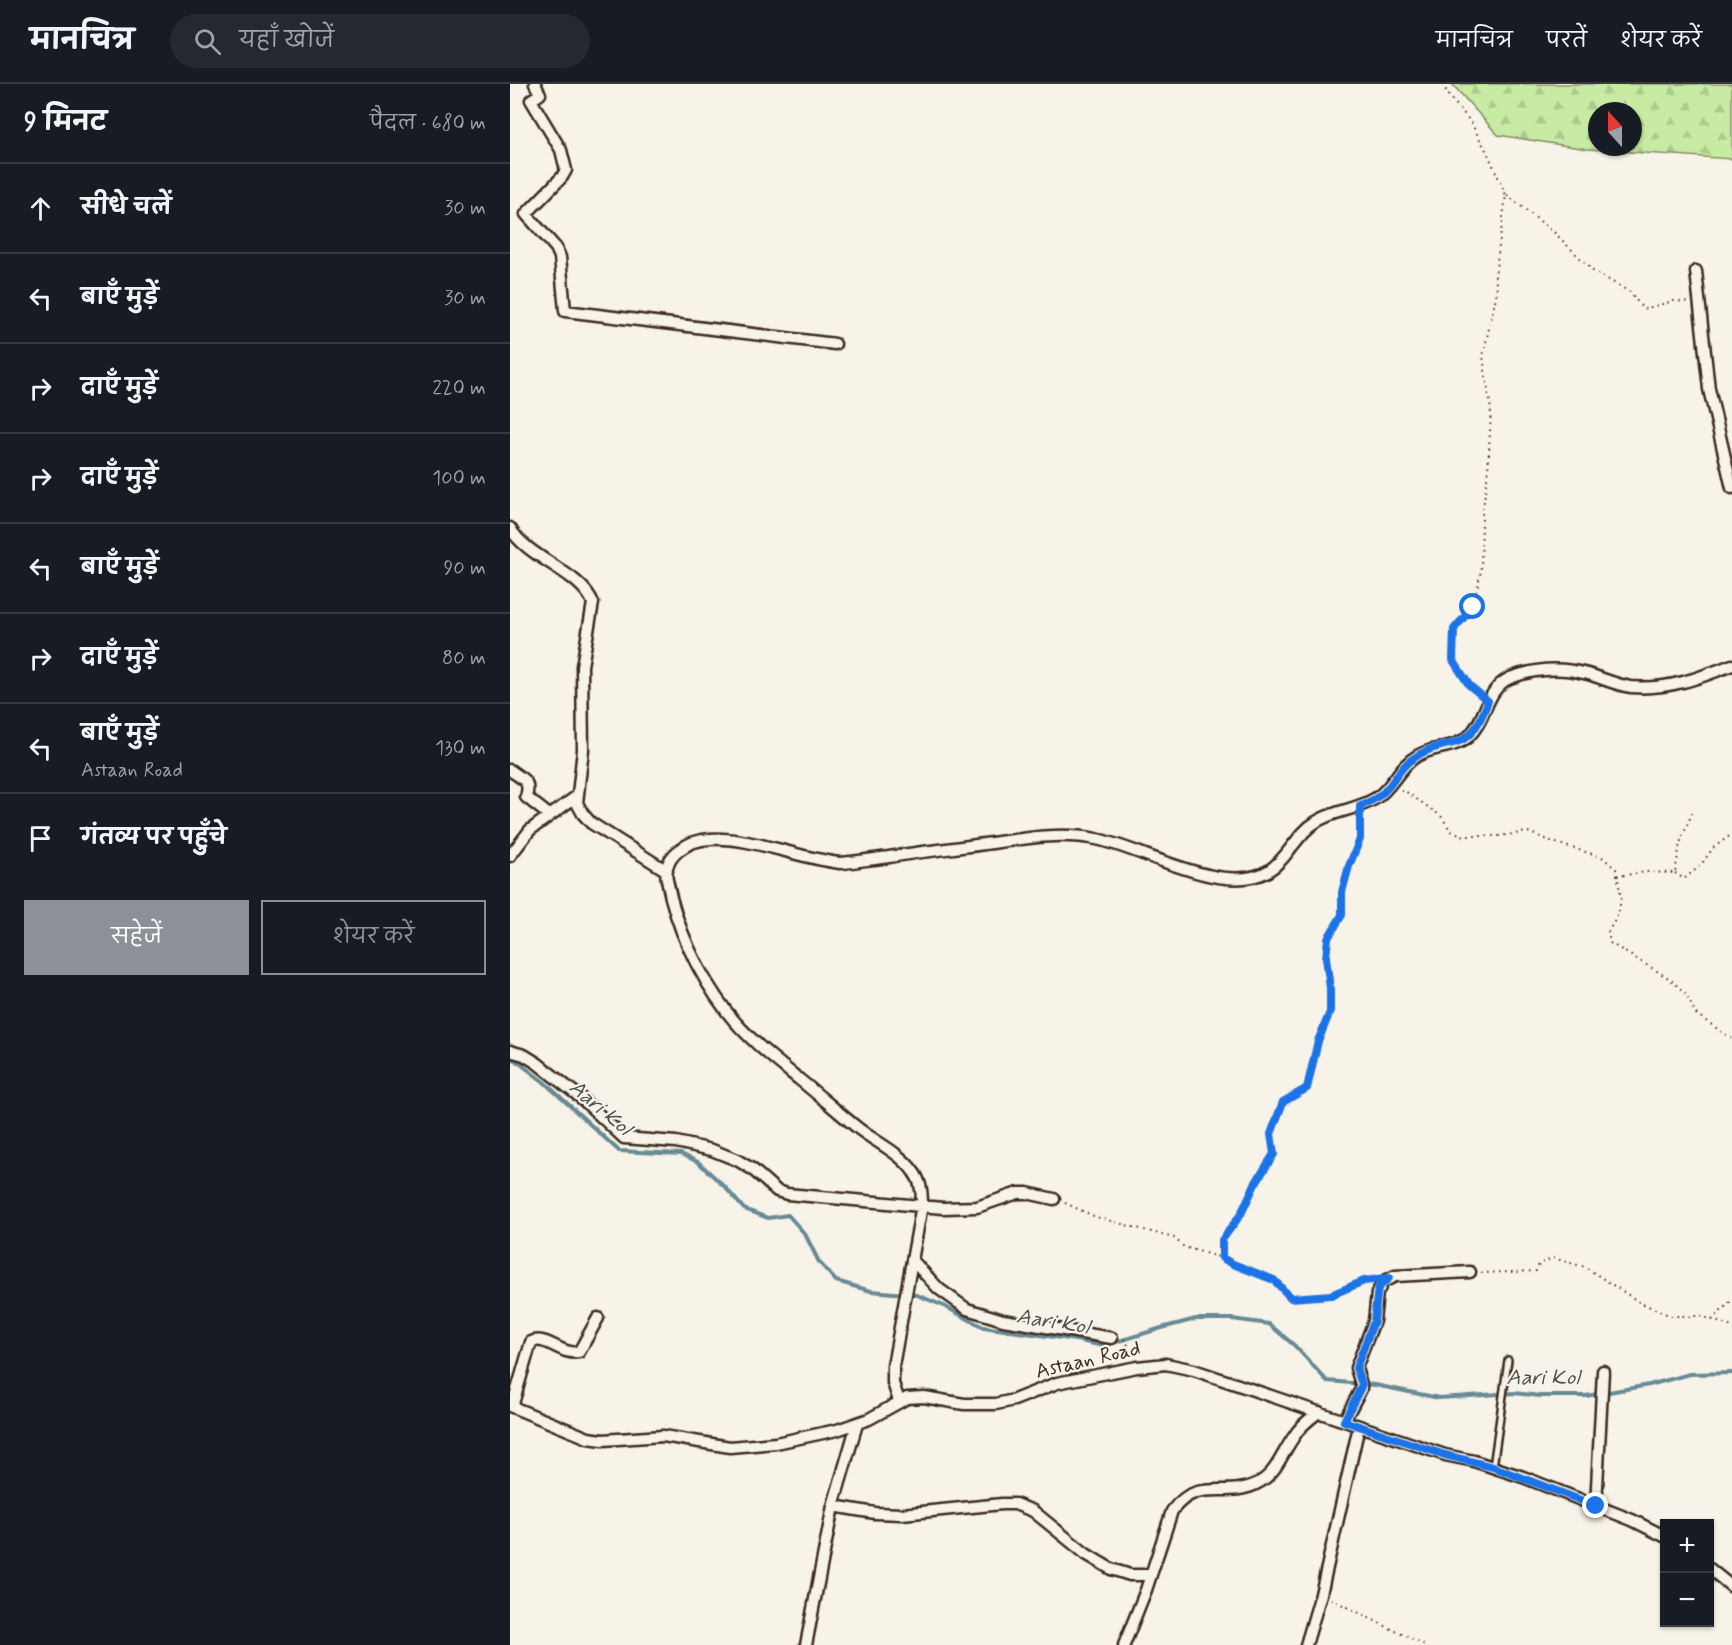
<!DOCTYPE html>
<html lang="hi">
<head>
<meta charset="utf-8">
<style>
  body { margin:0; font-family:Mynerve,"Playpen Sans Deva",sans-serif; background:#242831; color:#f1f3f6 }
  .controls { position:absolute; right:18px; bottom:18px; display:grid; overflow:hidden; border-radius:0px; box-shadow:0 2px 4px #0004 }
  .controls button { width:54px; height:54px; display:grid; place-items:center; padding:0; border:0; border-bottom:2px solid #363941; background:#171b24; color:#f1f3f6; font:30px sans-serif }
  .compass { position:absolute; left:1078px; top:18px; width:54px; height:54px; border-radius:50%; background:#171b24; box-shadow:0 2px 4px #0004; rotate:339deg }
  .stop { position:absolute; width:18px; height:18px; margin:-14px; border:4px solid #1a73e8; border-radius:50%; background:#fff }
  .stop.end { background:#1a73e8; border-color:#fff; box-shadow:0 2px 6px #0008 }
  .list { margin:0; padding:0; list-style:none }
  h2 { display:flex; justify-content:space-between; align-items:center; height:78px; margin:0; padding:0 24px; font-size:26px }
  h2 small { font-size:20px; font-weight:400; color:#9ea1a6 }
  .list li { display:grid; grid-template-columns:39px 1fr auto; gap:18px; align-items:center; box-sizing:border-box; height:90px; padding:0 24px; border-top:2px solid #363941 }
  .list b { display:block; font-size:22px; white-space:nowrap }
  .list p { margin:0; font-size:20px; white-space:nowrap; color:#9ea1a6 }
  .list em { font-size:20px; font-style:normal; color:#9ea1a6 }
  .actions { display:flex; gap:12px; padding:18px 24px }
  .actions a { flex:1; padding:14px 0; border:2px solid #8c9099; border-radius:0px; text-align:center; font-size:21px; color:#8c9099 }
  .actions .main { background:#8c9099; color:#fff }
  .icon { flex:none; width:33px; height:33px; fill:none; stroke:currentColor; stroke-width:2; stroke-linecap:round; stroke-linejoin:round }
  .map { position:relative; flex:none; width:1222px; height:1561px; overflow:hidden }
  header { display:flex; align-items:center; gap:36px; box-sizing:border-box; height:84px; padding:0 30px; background:#171b24; border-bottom:2px solid #363941 }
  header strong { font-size:28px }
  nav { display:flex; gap:33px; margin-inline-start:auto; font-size:21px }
  .search { width:420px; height:54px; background:#242831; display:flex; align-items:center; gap:15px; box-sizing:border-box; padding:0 21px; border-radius:33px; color:#9ea1a6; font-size:22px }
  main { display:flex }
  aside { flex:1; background:#171b24 }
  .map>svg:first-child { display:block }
  .forest { fill:url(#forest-firs); stroke:#828a61; stroke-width:1.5; fill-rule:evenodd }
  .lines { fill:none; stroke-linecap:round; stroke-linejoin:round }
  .stream { stroke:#678a95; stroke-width:4 }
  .service-casing { stroke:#3b2a1e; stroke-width:10 }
  .minor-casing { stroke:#3b2a1e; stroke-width:15 }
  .path { stroke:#3b2a1e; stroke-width:2; stroke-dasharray:1.5 4.5; stroke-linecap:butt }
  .service { stroke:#f7f3e8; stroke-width:5 }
  .minor { stroke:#f7f3e8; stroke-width:10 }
  .route { stroke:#1a73e8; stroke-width:8 }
  .labels { text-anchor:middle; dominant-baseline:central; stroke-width:4.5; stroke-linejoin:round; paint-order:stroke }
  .street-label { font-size:21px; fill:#3b2a1e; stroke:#f7f3e8 }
  .water-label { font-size:22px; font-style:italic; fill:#4d5250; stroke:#f7f3e8 }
</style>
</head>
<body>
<header>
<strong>मानचित्र</strong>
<div class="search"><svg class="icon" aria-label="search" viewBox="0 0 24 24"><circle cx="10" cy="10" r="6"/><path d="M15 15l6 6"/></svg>यहाँ खोजें</div>
<nav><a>मानचित्र</a><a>परतें</a><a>शेयर करें</a></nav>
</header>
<main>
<aside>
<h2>9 मिनट<small>पैदल · 680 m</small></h2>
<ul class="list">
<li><svg class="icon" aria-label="ahead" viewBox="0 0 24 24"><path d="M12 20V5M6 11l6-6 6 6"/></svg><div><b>सीधे चलें</b></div><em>30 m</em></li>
<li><svg class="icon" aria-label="left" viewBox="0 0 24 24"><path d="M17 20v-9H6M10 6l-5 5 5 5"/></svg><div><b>बाएँ मुड़ें</b></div><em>30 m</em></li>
<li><svg class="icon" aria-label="right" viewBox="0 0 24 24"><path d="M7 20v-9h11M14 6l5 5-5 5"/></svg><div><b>दाएँ मुड़ें</b></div><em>220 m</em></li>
<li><svg class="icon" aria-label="right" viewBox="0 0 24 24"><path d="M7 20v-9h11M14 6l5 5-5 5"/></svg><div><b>दाएँ मुड़ें</b></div><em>100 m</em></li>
<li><svg class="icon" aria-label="left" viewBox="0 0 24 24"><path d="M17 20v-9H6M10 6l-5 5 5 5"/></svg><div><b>बाएँ मुड़ें</b></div><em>90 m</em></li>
<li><svg class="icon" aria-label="right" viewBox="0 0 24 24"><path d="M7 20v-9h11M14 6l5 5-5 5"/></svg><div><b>दाएँ मुड़ें</b></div><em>80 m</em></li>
<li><svg class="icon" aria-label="left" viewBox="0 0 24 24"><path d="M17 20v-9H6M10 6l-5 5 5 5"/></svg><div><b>बाएँ मुड़ें</b><p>Astaan Road</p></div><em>130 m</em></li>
<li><svg class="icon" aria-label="arrive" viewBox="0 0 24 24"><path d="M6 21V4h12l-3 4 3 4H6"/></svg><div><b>गंतव्य पर पहुँचे</b></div></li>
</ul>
<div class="actions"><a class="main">सहेजें</a><a>शेयर करें</a></div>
</aside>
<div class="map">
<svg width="1222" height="1561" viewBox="0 0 1222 1561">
  <defs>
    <pattern id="forest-firs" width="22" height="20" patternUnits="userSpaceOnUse" patternTransform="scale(1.5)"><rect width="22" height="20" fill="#c8eba4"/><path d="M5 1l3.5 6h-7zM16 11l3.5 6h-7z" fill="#adca8d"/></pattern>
  </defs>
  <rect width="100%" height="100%" fill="#f7f3e8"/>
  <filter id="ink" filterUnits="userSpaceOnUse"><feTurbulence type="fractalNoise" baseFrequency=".0167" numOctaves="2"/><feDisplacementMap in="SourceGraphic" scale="12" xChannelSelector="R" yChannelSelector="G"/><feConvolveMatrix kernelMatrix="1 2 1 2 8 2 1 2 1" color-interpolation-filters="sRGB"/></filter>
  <g filter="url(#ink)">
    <path class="forest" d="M942 0H1222V75L1077 65 988 51ZM1087 27H1123V63H1087Z"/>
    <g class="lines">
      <path class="stream" d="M0 975H4L34 998 109 1067 171 1070 188 1078 215 1103 234 1125 258 1134 278 1131 295 1150 309 1178 326 1197 361 1207 407 1211 434 1222 473 1243 566 1256 593 1262 655 1243 686 1235H722L759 1240 785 1262 817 1297 865 1301 929 1314 1004 1309 1030 1312H1076L1139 1301 1180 1290 1222 1289"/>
      <g class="service-casing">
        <path id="service" d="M983 1383 998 1276"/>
      </g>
      <g class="minor-casing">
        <path id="minor" d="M25 0 30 10 21 16 51 66 56 86 52 93 16 130 46 164 50 173 55 227 325 260
          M1186 187 1199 305 1222 404
          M0 444C18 475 71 488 83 519L72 582 73 666 67 719 73 730 81 739 157 787
          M0 686C13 696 21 696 16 713L39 731
          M0 772 20 746 67 712
          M0 967 14 971 27 979 70 1013 114 1054 166 1058 202 1066 227 1076 242 1085 267 1107 277 1110 433 1124 467 1123 508 1109H517L544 1115
          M402 1176 429 1205 457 1225 493 1236 602 1254
          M389 1317 383 1299V1282L412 1121C412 1108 411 1097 403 1087 390 1069 366 1058 349 1045 329 1029 310 1012 290 996 264 975 237 954 217 928 188 890 166 843 157 796 152 771 179 756 200 755 243 753 287 774 330 779 346 778 362 775 379 773 413 767 448 764 482 759 517 754 551 748 586 755 632 764 713 813 758 787 778 775 786 750 806 738 824 726 848 726 866 714 883 703 889 682 907 672 923 662 944 665 958 653 977 636 975 605 1000 594 1026 584 1052 583 1078 590 1092 594 1106 601 1121 603 1158 606 1189 594 1222 581
          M0 1322 78 1354 93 1356 153 1352 220 1363 266 1359 327 1346 359 1335 397 1314 414 1313 454 1320H486L504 1316 547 1299 627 1283 656 1280 684 1286 935 1371 964 1377 1013 1393 1122 1436 1154 1452
          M2 1323 21 1258C37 1251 52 1272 69 1268L88 1234
          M834 1337 851 1305V1300L846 1284 864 1237 867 1209 873 1198 885 1192 960 1188
          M323 1422 365 1429 392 1430 492 1420H505L523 1427 576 1470 601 1485 620 1491H641
          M1086 1422 1093 1287
          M1200 1485 1222 1503
          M296 1561 323 1422 347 1340
          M614 1561 636 1506 662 1427C687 1392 715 1415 746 1400 766 1391 771 1371 783 1354 789 1343 799 1335 809 1328
          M796 1561 811 1510 849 1342"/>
      </g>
      <path class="path" d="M933 0 938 11 960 37 977 68 996 111 985 192 987 208 973 272 981 326 978 387 972 431 971 487 963 523 944 545 943 576 959 601 969 609
        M997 111 1046 150 1083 187 1120 208 1133 225 1164 217 1178 218
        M891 707H895L931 732 941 747 955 752H988L1018 748 1046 759 1092 773 1106 785C1111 812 1115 824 1098 847L1100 859 1160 895 1175 909 1186 930 1222 955
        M850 733V755L839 782 832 808V831L817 854 816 874 820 904V928L808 957 797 1004 773 1018 761 1050 764 1070 745 1100 731 1130 712 1157V1174L763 1196 781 1214 821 1211 859 1197
        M1165 789 1174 795 1191 781 1203 764 1222 750
        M1107 792 1137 788 1165 789 1170 759 1182 729
        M555 1119 586 1133 664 1154 674 1163 712 1174
        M971 1189 1026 1187 1029 1180 1043 1174 1075 1183 1129 1218 1161 1232H1192L1222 1243
        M1202 1236 1222 1216
        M614 1255 617 1258 620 1272
        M821 1515 914 1561"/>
      <use href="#service" class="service"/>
      <use href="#minor" class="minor"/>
    </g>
  </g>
  <g class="lines" filter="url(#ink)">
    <path class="route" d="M963 523 944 545 943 576 959 601 978 617C957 677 938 648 901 676 892 682 887 692 880 701 872 712 862 717 850 722V755L839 782 832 808V831L818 854 816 874 820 904V928L808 957 797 1004 773 1018 761 1050 764 1070 745 1100 731 1130 712 1156V1174L723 1180 764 1196 781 1214 821 1211 854 1197 879 1194 868 1204 864 1237 846 1284 852 1300 850 1305 834 1337 935 1371 983 1383 1086 1422"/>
  </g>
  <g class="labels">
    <g class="street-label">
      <text transform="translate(578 1276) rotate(-13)">Astaan Road</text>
    </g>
    <g class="water-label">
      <text transform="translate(90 1024) rotate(40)">Aari Kol</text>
      <text transform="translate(543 1238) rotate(9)">Aari Kol</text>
      <text x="1033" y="1294">Aari Kol</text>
    </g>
  </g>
</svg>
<div class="controls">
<button>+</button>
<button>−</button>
</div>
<svg class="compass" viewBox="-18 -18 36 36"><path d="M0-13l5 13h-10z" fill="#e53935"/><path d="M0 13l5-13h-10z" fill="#9ea1a6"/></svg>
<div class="stop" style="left:963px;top:523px"></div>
<div class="stop end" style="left:1086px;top:1422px"></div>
</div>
</main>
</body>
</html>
